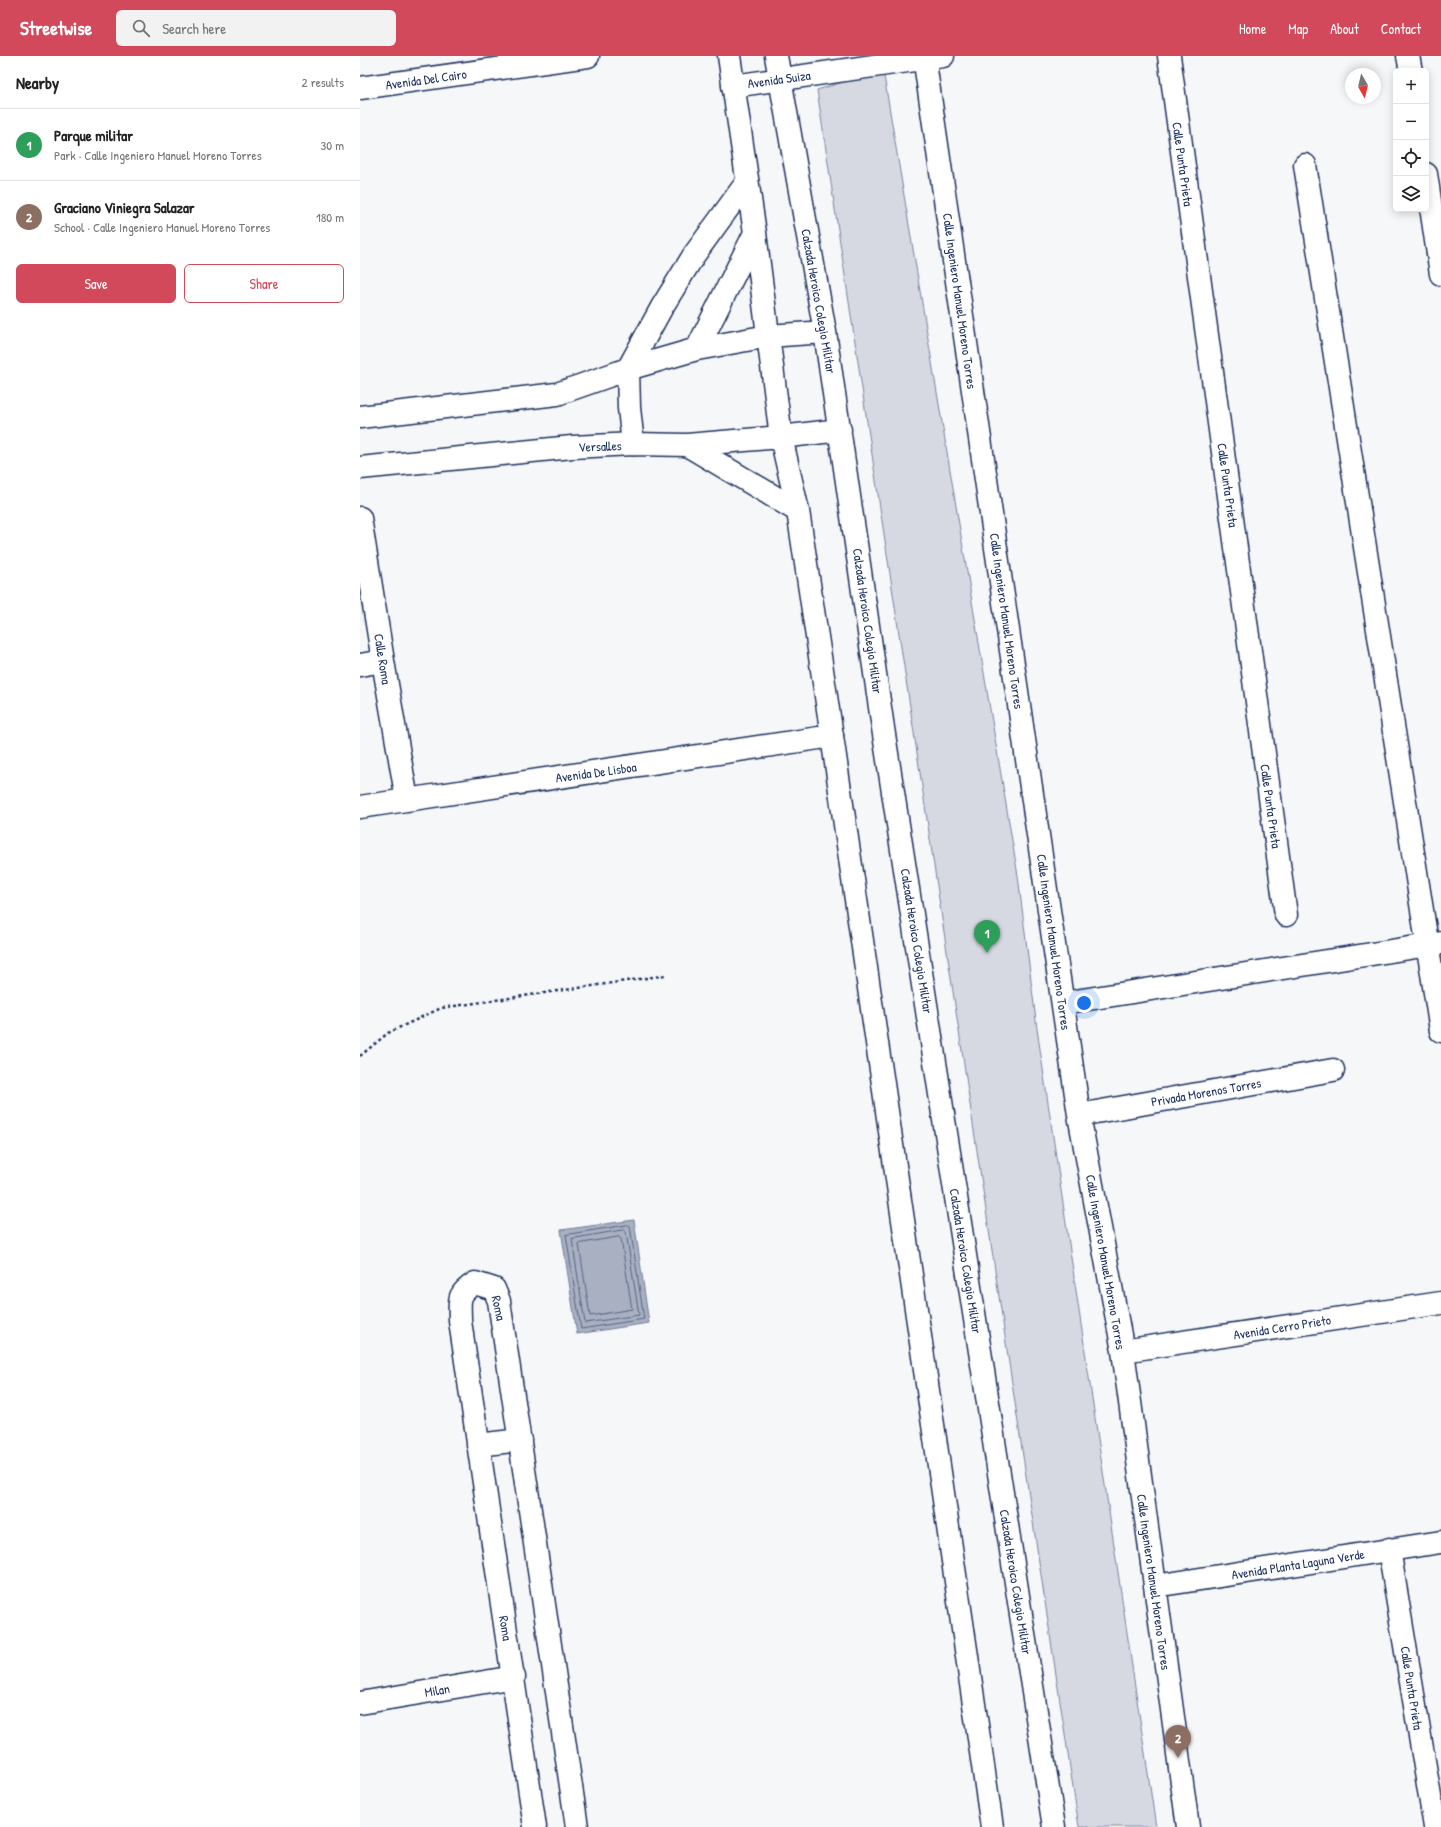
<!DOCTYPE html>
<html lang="en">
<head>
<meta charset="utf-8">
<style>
  body { margin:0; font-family:"Patrick Hand",sans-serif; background:#f2f2f2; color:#222 }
  .controls { position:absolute; right:12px; top:12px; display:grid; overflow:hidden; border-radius:6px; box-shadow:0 2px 10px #0003 }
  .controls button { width:36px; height:36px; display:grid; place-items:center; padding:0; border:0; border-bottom:1px solid #e0e0e0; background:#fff; color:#222; font:20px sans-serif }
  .compass { position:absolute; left:985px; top:12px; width:36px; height:36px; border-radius:50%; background:#fff; box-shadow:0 2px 10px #0003; rotate:172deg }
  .you { position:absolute; left:724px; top:947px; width:14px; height:14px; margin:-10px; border:3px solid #fff; border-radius:50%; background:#1a73e8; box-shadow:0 0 0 6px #1a73e833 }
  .badge { display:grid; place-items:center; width:26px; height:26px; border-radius:50%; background:#d1495b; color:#fff; font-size:13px; font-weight:700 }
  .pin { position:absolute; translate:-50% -33px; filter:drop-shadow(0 1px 2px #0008) }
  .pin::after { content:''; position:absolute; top:21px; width:14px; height:12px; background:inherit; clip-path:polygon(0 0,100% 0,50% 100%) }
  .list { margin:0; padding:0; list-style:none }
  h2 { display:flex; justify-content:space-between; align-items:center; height:52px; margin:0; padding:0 16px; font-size:17px }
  h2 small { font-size:13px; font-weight:400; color:#767676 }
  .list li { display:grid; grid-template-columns:26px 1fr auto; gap:12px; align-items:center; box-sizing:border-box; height:72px; padding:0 16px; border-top:1px solid #e0e0e0 }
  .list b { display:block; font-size:15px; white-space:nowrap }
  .list p { margin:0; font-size:13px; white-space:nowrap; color:#767676 }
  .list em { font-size:13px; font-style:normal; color:#767676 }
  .actions { display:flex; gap:8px; padding:12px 16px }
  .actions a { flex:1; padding:9px 0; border:1px solid #d1495b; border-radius:6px; text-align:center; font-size:14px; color:#d1495b }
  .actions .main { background:#d1495b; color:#fff }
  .icon { flex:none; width:22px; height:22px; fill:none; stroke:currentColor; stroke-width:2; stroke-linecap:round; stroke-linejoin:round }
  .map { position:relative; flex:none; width:1081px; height:1771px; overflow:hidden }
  header { display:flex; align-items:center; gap:24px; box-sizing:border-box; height:56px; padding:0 20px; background:#d1495b; color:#fff }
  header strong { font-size:19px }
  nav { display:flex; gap:22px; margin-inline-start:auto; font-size:14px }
  .search { width:280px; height:36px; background:#f2f2f2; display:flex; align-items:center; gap:10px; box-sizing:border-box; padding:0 14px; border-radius:6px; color:#767676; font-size:15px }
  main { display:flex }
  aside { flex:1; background:#fff }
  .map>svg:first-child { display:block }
  .green { fill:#d6d9e2; stroke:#7884a0 }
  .water { fill:#a9b0c1; stroke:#707c99 }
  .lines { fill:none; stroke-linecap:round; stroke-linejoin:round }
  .shore { stroke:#546386; stroke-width:1 }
  .minor-casing { stroke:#1b2f5e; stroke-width:25 }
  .major-casing { stroke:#1b2f5e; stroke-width:25 }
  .path { stroke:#1b2f5e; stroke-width:2.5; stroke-dasharray:3 3; stroke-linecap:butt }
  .minor { stroke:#fff; stroke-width:22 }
  .major { stroke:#fff; stroke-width:22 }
  .labels { text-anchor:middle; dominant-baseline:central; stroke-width:3; stroke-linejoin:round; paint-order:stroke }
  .street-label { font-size:13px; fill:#1b2f5e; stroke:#fff }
</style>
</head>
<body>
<header>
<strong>Streetwise</strong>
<div class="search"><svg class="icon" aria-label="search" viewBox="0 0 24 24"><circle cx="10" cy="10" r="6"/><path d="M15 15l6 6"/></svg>Search here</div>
<nav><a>Home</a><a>Map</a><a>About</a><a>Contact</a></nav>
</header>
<main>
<aside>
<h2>Nearby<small>2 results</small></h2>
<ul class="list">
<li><span class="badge" style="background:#2e9e5b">1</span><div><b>Parque militar</b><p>Park · Calle Ingeniero Manuel Moreno Torres</p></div><em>30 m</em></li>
<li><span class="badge" style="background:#8d6e63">2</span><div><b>Graciano Viniegra Salazar</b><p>School · Calle Ingeniero Manuel Moreno Torres</p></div><em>180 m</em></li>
</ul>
<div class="actions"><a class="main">Save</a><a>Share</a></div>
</aside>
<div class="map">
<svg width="1081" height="1771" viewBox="0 0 1081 1771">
  <rect width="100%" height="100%" fill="#f6f7f9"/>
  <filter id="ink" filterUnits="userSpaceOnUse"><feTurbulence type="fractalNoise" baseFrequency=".025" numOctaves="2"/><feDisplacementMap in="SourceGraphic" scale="8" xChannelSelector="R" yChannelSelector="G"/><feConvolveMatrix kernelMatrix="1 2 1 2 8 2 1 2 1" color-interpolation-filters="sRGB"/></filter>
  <g filter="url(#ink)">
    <path class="green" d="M523 14 658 820 677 973 796 1771H719L457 34Z"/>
    <path class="water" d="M274 1164 289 1267 217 1278 201 1174Z"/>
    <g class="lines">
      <path class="shore" d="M268 1169 270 1170 284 1263 221 1273 206 1179Z
        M264 1174 266 1176 279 1259 225 1267 212 1183Z
        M259 1181 261 1183 272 1253 230 1260 219 1188Z"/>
      <g class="minor-casing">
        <path id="minor" d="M564 0 719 1059 763 1295 828 1771
          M809 0 926 859
          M1048 0 1051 15
          M373 30 583 0
          M0 32 228 0
          M945 109 1081 975
          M1066 118 1081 218
          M273 388 269 352 268 313 302 251 334 199 387 126
          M0 462 23 605 47 744
          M0 609 23 605
          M0 751 472 680
          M703 947 1081 887
          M719 1059 973 1014
          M763 1295 1081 1247
          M118 1389 160 1384
          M1029 1493 1075 1771
          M795 1530 1081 1486
          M0 1647 154 1621
          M175 1771 100 1265C100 1244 96 1239 115 1227L134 1233 139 1245 217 1771"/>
      </g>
      <g class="major-casing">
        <path id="major" d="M369 0 395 177 421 381 438 455 472 680 632 1771
          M416 0 465 276 523 672 694 1771
          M337 293 395 177
          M0 361 197 338 268 313 337 293 408 280 465 276
          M327 389 438 455
          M0 412 212 391 273 388 327 389 421 381 480 374"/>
      </g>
      <path class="path" d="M0 1000 28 977 81 952 307 919"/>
      <use href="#minor" class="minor"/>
      <use href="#major" class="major"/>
    </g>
  </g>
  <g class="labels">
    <g class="street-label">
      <text transform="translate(66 23) rotate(-8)">Avenida Del Cairo</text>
      <text transform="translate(419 23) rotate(-8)">Avenida Suiza</text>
      <text transform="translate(823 108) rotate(82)">Calle Punta Prieta</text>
      <text transform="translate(459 245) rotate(80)">Calzada Heroico Colegio Militar</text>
      <text transform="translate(600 245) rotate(82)">Calle Ingeniero Manuel Moreno Torres</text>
      <text transform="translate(240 390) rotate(-2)">Versalles</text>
      <text transform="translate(868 429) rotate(82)">Calle Punta Prieta</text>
      <text transform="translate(508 565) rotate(82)">Calzada Heroico Colegio Militar</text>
      <text transform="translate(647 565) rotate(82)">Calle Ingeniero Manuel Moreno Torres</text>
      <text transform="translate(23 603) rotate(81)">Calle Roma</text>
      <text transform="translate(236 716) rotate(-8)">Avenida De Lisboa</text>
      <text transform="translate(911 750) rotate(82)">Calle Punta Prieta</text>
      <text transform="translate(557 885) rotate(81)">Calzada Heroico Colegio Militar</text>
      <text transform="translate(694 886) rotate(82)">Calle Ingeniero Manuel Moreno Torres</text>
      <text transform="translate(846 1036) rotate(-10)">Privada Morenos Torres</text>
      <text transform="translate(606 1205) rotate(81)">Calzada Heroico Colegio Militar</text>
      <text transform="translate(746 1206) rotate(80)">Calle Ingeniero Manuel Moreno Torres</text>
      <text transform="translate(139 1252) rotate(78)">Roma</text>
      <text transform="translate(922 1271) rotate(-9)">Avenida Cerro Prieto</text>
      <text transform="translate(938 1508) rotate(-9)">Avenida Planta Laguna Verde</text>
      <text transform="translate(656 1526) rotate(81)">Calzada Heroico Colegio Militar</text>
      <text transform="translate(794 1526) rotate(82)">Calle Ingeniero Manuel Moreno Torres</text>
      <text transform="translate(146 1572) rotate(81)">Roma</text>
      <text transform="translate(1052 1632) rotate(81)">Calle Punta Prieta</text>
      <text transform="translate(77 1634) rotate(-10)">Milan</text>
    </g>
  </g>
</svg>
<div class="controls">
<button>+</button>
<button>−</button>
<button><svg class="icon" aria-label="locate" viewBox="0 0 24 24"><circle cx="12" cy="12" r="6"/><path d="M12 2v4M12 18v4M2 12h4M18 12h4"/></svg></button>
<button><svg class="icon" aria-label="layers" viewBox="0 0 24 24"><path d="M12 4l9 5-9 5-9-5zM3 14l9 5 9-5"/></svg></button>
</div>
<svg class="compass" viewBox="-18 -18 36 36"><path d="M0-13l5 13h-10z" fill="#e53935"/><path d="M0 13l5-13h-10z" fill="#767676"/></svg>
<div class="you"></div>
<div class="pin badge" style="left:627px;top:897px;background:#2e9e5b">1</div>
<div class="pin badge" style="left:818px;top:1702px;background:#8d6e63">2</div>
</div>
</main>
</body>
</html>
